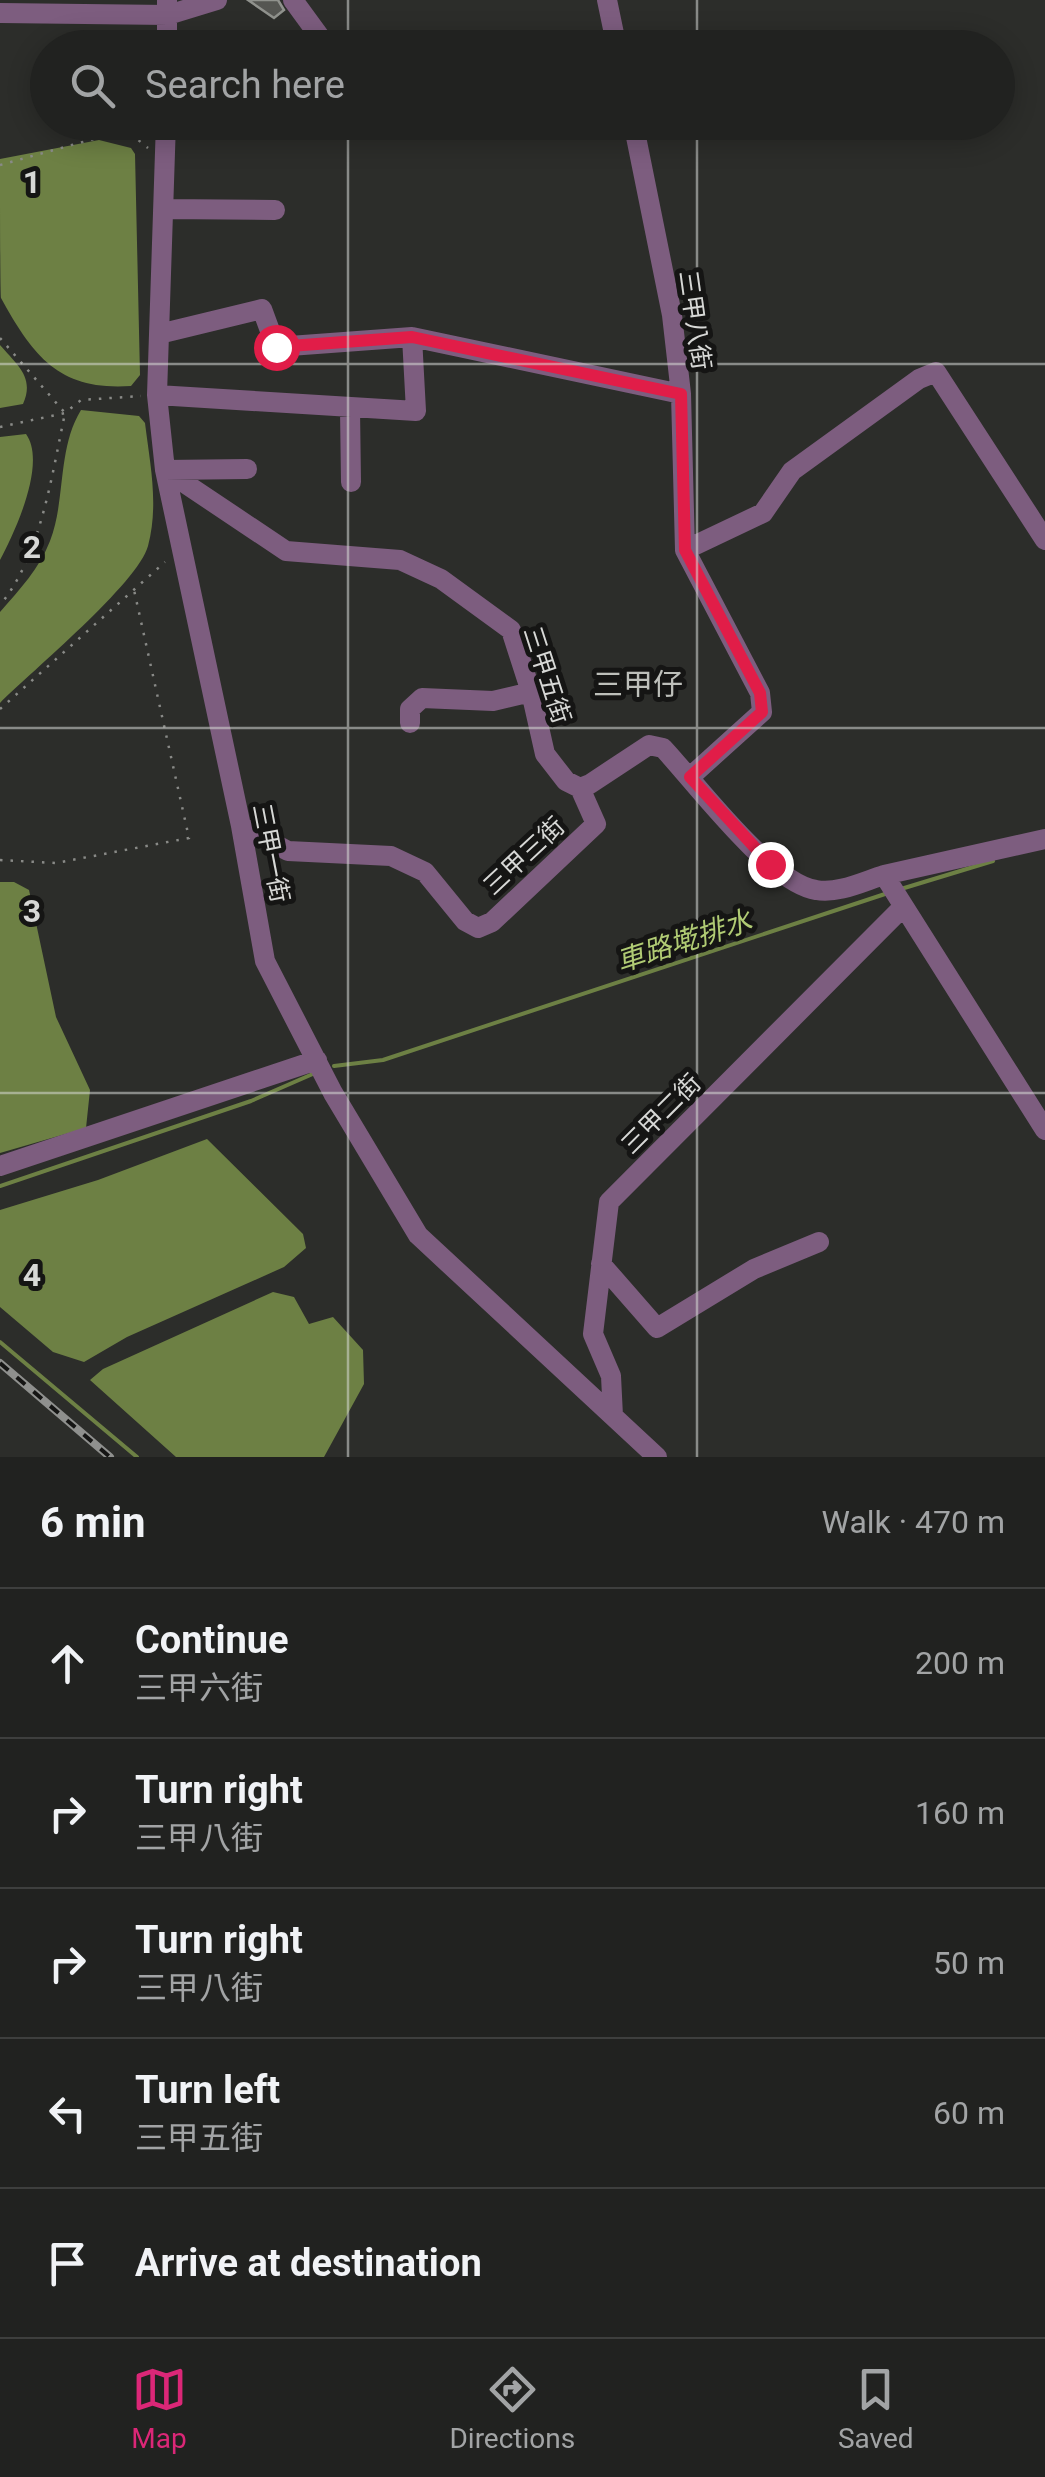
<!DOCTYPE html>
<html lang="en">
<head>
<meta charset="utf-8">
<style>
  body { margin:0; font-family:Roboto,"Noto Sans TC",sans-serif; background:#2d2f2d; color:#f1f3f6 }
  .stop { position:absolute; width:30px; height:30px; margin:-22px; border:8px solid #e11d48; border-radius:50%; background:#fff }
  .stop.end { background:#e11d48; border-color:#fff; box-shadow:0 2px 10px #0008 }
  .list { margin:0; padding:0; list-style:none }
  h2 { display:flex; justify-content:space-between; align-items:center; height:130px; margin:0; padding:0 40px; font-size:42px }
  h2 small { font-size:32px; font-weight:400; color:#a2a4a5 }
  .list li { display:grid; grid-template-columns:65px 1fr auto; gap:30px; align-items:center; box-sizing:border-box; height:150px; padding:0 40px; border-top:2px solid #3e3f3e }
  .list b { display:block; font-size:38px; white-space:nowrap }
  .list p { margin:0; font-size:32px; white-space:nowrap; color:#a2a4a5 }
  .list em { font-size:32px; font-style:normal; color:#a2a4a5 }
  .icon { flex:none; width:55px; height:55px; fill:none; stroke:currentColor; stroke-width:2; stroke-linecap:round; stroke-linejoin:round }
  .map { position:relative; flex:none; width:1045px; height:1457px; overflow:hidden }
  .search { position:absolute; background:#212220; box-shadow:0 5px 25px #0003; left:30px; right:30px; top:30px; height:110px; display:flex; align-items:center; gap:25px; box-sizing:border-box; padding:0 35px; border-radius:55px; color:#a2a4a5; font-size:38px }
  .sheet { height:880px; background:#212220 }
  nav { display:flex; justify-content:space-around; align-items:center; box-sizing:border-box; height:140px; border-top:2px solid #3e3f3e; background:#212220; font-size:28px; color:#a2a4a5 }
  nav a { display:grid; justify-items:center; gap:5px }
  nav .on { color:#db2777 }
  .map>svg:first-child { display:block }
  .water { fill:#6d8044 }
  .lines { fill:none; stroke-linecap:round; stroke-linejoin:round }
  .stream { stroke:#6d8044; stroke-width:4 }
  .building { fill:#555652; stroke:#90928d; stroke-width:2.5 }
  .path { stroke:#898a87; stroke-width:2.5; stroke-dasharray:2.5 8; stroke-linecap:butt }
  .minor { stroke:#7d5d7f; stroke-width:20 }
  .rail-casing { stroke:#8f908e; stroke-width:8 }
  .rail { stroke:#151514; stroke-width:4; stroke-dasharray:11; stroke-linecap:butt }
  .route { stroke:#e11d48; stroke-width:12 }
  .grid { fill:none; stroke:#d7d8d6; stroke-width:2.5; stroke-opacity:0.55 }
  .labels { text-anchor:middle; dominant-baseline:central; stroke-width:10; stroke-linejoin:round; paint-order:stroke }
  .street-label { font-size:25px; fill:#d7d8d6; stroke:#151514 }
  .water-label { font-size:28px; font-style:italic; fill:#b0cb74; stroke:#151514 }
  .quarter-label { font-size:30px; fill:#bdbfba; stroke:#151514 }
  .grid-label { font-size:32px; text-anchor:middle; font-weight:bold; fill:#d7d8d6; stroke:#151514; stroke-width:10; stroke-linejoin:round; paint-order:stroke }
</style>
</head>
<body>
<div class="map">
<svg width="1045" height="1457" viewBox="0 0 1045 1457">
  <rect width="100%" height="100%" fill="#2c2d2a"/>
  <path class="water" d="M99 140 131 148 135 154 140 375 131 386C59 391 33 356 1 298 0 285 0 182 0 159Z
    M0 345C17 365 35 377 23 404L0 408Z
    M81 410 139 416 145 423C150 464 159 504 148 546 138 583 32 671 0 703V612C20 589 39 569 50 541 66 500 57 449 81 410Z
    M26 434C47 463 15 532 0 560V437Z
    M0 882H14L29 890 56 1017 90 1090 86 1128 0 1153Z
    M207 1139 303 1234 306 1248 284 1267 127 1337 84 1362 53 1352 0 1307V1210L98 1180Z
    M273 1292 294 1297 309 1324 333 1317 363 1350 364 1384 324 1457H176L90 1380 103 1369Z"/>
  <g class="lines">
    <path class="stream" d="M901 889 993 861
      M334 1066 383 1060 888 893
      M0 1186 251 1101 315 1073
      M0 1342 137 1457"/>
  </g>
  <path class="building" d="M248 0H278L284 10 274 18Z"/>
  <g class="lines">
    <path class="path" d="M0 165 126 130 148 148
      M0 338 65 413C52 474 41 556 0 605
      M0 427 65 413 81 400 141 396
      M0 709 165 562
      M0 860 56 863 189 838 134 590"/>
    <path class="minor" d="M167 0V48
      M293 0 328 48
      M607 0 617 48
      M0 13 168 15 217 0
      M166 122 157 395 165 470 241 826 265 961 333 1093 418 1235 657 1457
      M633 122 672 315 681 394 685 550 760 693 762 712 690 777
      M163 209 275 210
      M159 334 262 309 276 347 412 337 681 394
      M157 395 416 411 412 337
      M350 409 351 482
      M165 470 286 551 400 560 441 579 511 630 531 692 545 754 566 781 580 788 590 784 649 745 663 748C695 782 771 884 816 890 838 894 862 882 884 875L1045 1130
      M165 470 247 469
      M685 550 763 513 792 471 919 379 936 372 1045 540
      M410 723V709L422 698 493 701 531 692
      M241 826 288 851 391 856 425 872 465 921 478 928 492 922 596 824 580 788
      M884 875 1045 839
      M0 1166 317 1060
      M601 1264 657 1328 754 1269 819 1242
      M613 1416 611 1376 593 1334 609 1202 903 907"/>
    <g class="rail-casing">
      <path id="rail" d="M0 1363 110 1457"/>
    </g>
    <use href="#rail" class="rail"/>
  </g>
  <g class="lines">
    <path class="route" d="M276 347 412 337 681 394 685 550 760 693 762 712 690 777 770 864"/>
  </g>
  <path class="grid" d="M348 0V48M697 0V48M348 122V1457M697 122V1457M0 364H1045M0 728H1045M0 1093H1045"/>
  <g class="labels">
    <g class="street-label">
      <text transform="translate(695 320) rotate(82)">三甲八街</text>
      <text transform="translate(547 675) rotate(72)">三甲五街</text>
      <text transform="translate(271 853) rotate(79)">三甲一街</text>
      <text transform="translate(524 856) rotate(-43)">三甲三街</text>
      <text transform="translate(661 1114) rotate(-45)">三甲二街</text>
    </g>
    <g class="water-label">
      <text transform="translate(684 941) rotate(-18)">車路墘排水</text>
    </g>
    <g class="quarter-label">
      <text x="638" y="684">三甲仔</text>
    </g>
  </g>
  <g class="grid-label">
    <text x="32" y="193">1</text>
    <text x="32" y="558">2</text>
    <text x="32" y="922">3</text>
    <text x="32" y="1286">4</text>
  </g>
</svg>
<div class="stop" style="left:276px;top:347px"></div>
<div class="stop end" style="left:770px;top:864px"></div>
<div class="search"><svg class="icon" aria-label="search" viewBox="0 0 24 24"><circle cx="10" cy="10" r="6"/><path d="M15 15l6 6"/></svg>Search here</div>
</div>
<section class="sheet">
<h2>6 min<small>Walk · 470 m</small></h2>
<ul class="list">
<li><svg class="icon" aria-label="ahead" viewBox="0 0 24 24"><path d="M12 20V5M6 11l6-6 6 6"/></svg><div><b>Continue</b><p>三甲六街</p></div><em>200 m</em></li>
<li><svg class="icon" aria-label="right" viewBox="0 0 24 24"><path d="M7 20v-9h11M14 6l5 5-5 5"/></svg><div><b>Turn right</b><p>三甲八街</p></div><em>160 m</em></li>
<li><svg class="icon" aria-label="right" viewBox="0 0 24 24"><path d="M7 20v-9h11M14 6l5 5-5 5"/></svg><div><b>Turn right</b><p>三甲八街</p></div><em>50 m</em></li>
<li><svg class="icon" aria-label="left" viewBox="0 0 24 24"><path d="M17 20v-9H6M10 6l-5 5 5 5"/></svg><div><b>Turn left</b><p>三甲五街</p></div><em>60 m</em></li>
<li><svg class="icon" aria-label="arrive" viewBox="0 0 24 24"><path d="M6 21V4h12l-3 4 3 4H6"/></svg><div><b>Arrive at destination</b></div></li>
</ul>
</section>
<nav>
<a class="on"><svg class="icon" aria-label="map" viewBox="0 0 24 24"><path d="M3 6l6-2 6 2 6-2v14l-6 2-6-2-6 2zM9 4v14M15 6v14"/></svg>Map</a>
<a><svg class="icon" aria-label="directions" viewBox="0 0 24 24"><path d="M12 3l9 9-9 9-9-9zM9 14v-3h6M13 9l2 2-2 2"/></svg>Directions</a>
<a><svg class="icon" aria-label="saved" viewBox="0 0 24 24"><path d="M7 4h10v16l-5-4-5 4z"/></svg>Saved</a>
</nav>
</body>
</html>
